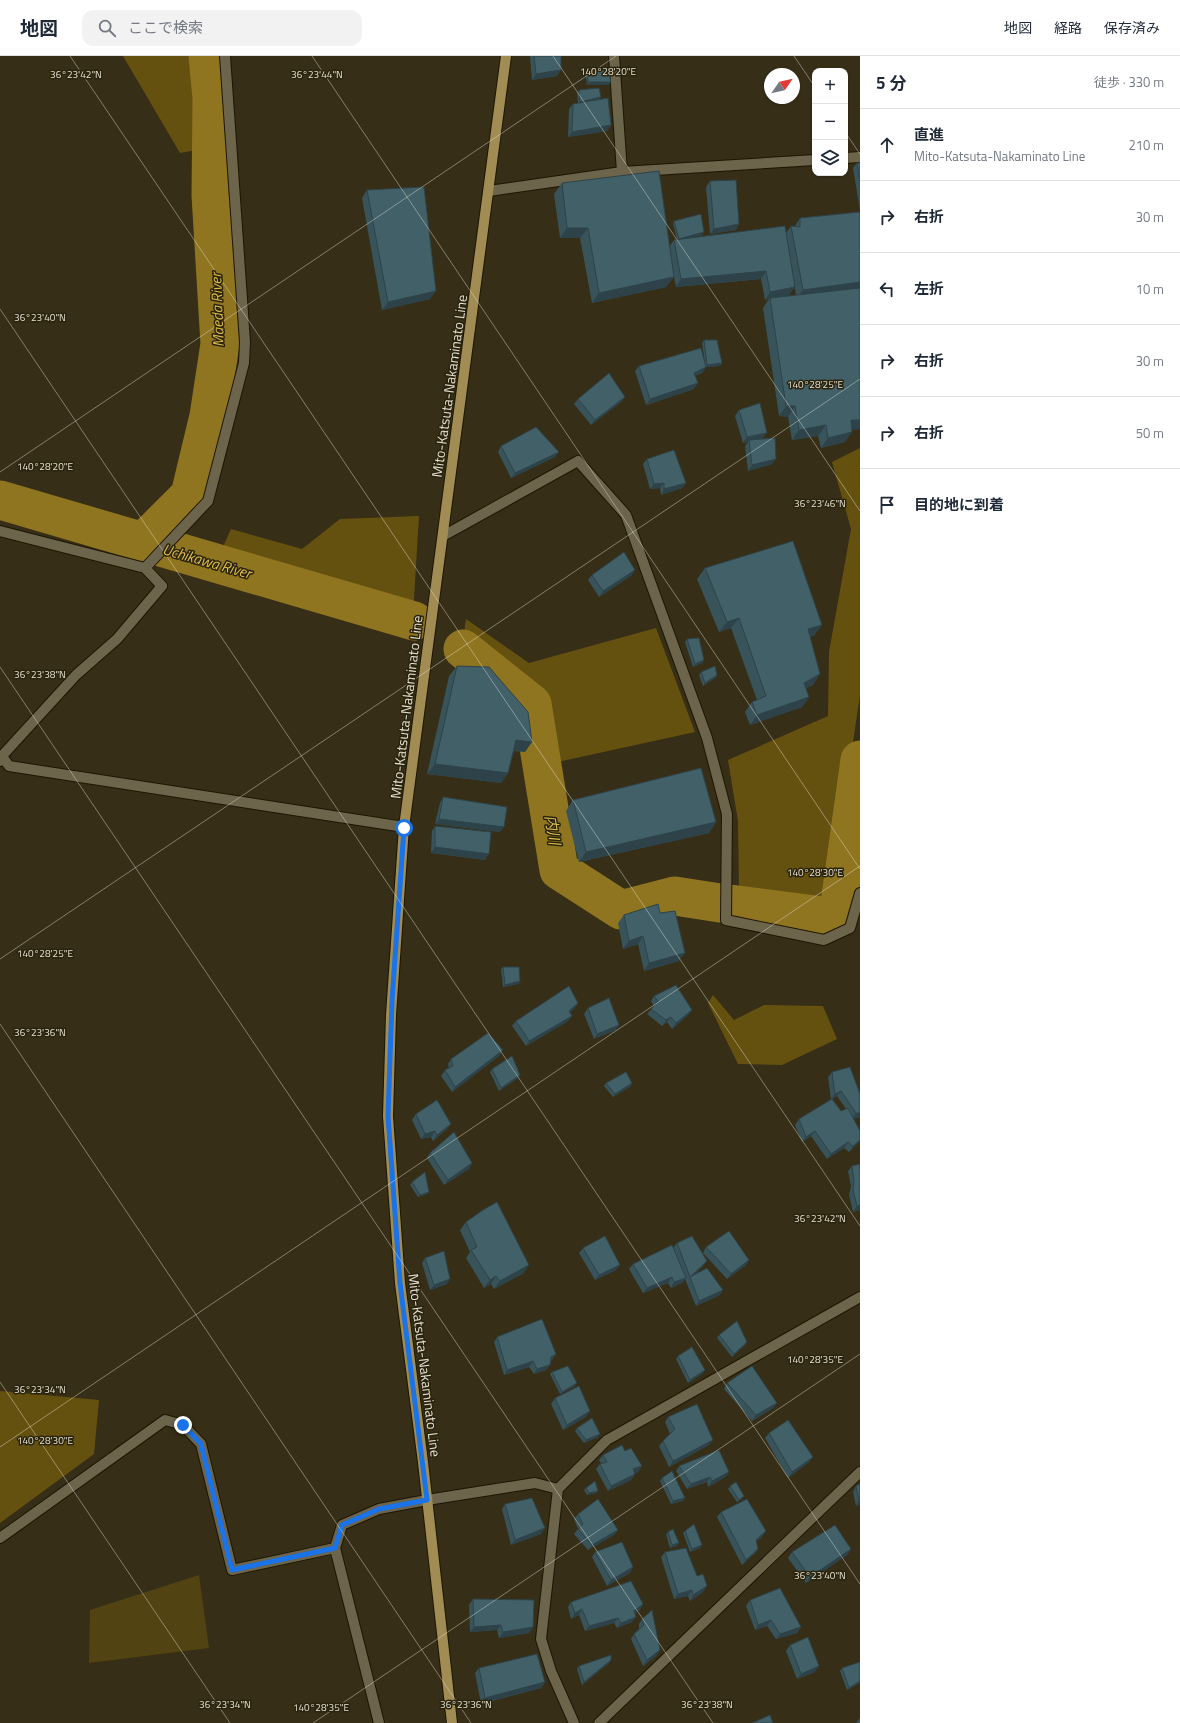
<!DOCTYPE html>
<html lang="ja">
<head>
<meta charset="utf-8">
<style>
  body { margin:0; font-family:"Titillium Web","Noto Sans JP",sans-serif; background:#f2f2f3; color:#1f2937 }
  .controls { position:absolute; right:12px; top:12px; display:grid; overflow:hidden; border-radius:8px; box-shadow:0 1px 3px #0004 }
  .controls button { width:36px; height:36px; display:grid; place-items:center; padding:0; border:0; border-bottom:1px solid #e0e1e3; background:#fff; color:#1f2937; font:20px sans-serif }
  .compass { position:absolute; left:764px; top:12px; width:36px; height:36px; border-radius:50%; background:#fff; box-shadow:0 1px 3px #0004; rotate:56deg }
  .stop { position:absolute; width:12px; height:12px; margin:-9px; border:3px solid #1a73e8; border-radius:50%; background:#fff }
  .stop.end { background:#1a73e8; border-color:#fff; box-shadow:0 1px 4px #0008 }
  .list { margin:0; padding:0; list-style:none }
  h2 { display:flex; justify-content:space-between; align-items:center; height:52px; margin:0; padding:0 16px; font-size:17px }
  h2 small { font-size:13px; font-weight:400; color:#747a83 }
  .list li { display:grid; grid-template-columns:26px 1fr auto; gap:12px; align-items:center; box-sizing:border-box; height:72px; padding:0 16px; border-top:1px solid #e0e1e3 }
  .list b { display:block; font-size:15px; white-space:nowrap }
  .list p { margin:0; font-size:13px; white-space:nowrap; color:#747a83 }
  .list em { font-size:13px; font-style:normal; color:#747a83 }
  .icon { flex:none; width:22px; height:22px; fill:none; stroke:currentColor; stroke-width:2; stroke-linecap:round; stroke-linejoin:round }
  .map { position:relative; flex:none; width:860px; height:1667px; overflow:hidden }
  header { display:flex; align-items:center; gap:24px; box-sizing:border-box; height:56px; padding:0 20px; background:#fff; border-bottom:1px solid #e0e1e3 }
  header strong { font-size:19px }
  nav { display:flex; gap:22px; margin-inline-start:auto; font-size:14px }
  .search { width:280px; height:36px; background:#f2f2f3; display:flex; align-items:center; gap:10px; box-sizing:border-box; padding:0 14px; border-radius:12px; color:#747a83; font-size:15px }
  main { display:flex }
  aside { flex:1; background:#fff }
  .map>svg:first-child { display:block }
  .green { fill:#524313 }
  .forest { fill:#65510f }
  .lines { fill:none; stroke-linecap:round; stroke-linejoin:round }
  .canal { stroke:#8f7520; stroke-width:23 }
  .river { stroke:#8f7520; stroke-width:39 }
  .minor-casing { stroke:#1d1602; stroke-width:12 }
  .primary-casing { stroke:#1d1602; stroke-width:12 }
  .minor { stroke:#6c644b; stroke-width:10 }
  .primary { stroke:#a18d53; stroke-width:10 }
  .wall { fill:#385359; fill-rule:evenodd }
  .shaded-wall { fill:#2e4349 }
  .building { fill:#416068; stroke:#2e4349 }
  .route { stroke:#1a73e8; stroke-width:5 }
  .ticks { fill:none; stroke:#e5e1d3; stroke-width:1; stroke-opacity:0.45 }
  .labels { text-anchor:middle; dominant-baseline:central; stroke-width:3; stroke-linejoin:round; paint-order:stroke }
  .street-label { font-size:14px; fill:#e5e1d3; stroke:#2b240d }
  .water-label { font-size:15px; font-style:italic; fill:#e0bc4c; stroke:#2b240d }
  .ticks-label { font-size:10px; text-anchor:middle; fill:#e5e1d3; stroke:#2b240d; stroke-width:3; stroke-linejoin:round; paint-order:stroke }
</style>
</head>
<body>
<header>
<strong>地図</strong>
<div class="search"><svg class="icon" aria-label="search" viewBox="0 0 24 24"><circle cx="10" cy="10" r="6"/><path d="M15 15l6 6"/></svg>ここで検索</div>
<nav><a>地図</a><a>経路</a><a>保存済み</a></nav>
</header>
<main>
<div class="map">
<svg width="860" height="1667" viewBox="0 0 860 1667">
  <rect width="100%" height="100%" fill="#362e17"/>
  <path class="green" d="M199 1519 209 1592 89 1607 90 1554Z"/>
  <path class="forest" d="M123 0H196L202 93 180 97Z
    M860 392V639L829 848 739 835 738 765 728 704 828 660 829 596 851 473 832 406Z
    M419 460 413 559 221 495 231 473 302 493 340 463Z
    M466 563 529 607 656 572 695 676 553 707 536 643 463 583Z
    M713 939 734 964 764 949 823 950 837 983 782 1009 738 1008 708 947Z
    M0 1335 99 1344 94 1398 0 1467Z"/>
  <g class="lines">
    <path class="canal" d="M844 822 859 820"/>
    <path class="river" d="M0 444 414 565
      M143 486 190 439 209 360 220 288 211 139 212 42 208 0
      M463 593 532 648 559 814 621 854 675 840 720 847
      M730 848 838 862 860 704"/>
    <g class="minor-casing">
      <path id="minor" d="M614 0 622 116
        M845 102 860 101
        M489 135 622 116 815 104
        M0 475 145 512
        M443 480 578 405 626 459 707 682 727 758 726 864 824 884 850 872 860 837
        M2 700 9 710 404 771
        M0 705 2 700 76 619 117 583 162 530 145 512 208 445 244 307 245 286 225 0
        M0 1482 165 1364 183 1369 201 1388 232 1514 335 1492
        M379 1667 335 1492 342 1469 379 1453 427 1444 535 1427 558 1433
        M574 1667 551 1615 541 1583 558 1433 607 1384 860 1241
        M599 1667 860 1416"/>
    </g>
    <g class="primary-casing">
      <path id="primary" d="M452 1667 423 1406 400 1227 388 1060 391 959 404 771 506 0"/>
    </g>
    <use href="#minor" class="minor"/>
    <use href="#primary" class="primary"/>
  </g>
  <path class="wall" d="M530 0H561L557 20 532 24Z
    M587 13 609 29H587L585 16Z
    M579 34 601 41 599 43 611 69 607 75 568 81 569 53 573 48 578 47 577 37Z
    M857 107H860V154L853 112Z
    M710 125 736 174 710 178 706 131Z
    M562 127 669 191 674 184H677L673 167 674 165 704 176 702 179 689 182 786 177 791 170H795L800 162 860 156V373L852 374 845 386 821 392 818 380 792 384 788 361 779 360 763 252 769 243 765 244 761 223 676 231 673 216 674 221 666 231 592 247 580 182H560L554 138ZM793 222 796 239 783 241 789 239Z
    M367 134 430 243 382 254 362 142Z
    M704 284 722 307 720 310 706 311 702 317 695 320 694 333 646 349 635 315 639 310 705 308 702 287Z
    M625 341 621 346 591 369 574 348 578 343Z
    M739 354 763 382 756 384 772 408 748 415 745 390 748 386 743 387 735 360Z
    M501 390 555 401 511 422 498 396Z
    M647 403 686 427 682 432 661 439 660 432 650 433 643 408Z
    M705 512 815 579 810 581 813 629 806 632 809 641 802 651 750 669 745 656 752 646 757 644 731 572 719 576 697 523Z
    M592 519H632L599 541 588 524Z
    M687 583 704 604 702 607 693 611 685 586Z
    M457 610 525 696 514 695 508 717 501 727 427 718 449 620Z
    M701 616 717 619 715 622 703 630 699 619Z
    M443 741 500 776 435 768 440 747Z
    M573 744 716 766 709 777 579 806 566 755Z
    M435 770 485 804 431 797 432 775Z
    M660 857 679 905 644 915 638 888 623 893 618 867 624 859Z
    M503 911 520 925 519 928 503 931 501 913Z
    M654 940 692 954 688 959 672 973 667 966 662 970 647 958 654 950 651 945Z
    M578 947 574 953 570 956 568 965 526 990 512 970 516 965Z
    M588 952 616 974 594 983 584 958Z
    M503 994 499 1000 452 1036 441 1020 445 1014 449 1012 448 1008 451 1003Z
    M492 1013 520 1019 518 1022 499 1035 490 1016Z
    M832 1016 860 1038V1061L853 1063 859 1086 849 1096 844 1092 827 1103 811 1080 802 1086 795 1069 799 1063 831 1043 828 1021ZM837 1040 846 1053 841 1055 832 1043Z
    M606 1027 631 1030 613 1041 604 1030Z
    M416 1058 447 1073 433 1085 431 1081 421 1083 412 1064Z
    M430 1097 472 1107 469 1113 444 1129 427 1102Z
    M860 1108V1154L853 1156 849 1139 851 1130 848 1115 852 1110Z
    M412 1126 427 1138 418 1141 410 1129Z
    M466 1166 524 1217 494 1233 491 1228 484 1232 466 1202 470 1196 460 1174Z
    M677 1187 707 1205 703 1210 694 1219 720 1239 696 1250 685 1223 682 1227 671 1232 668 1227 643 1237 629 1213 633 1208 673 1192Z
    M706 1191 749 1204 745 1210 727 1223 703 1197Z
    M583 1192 616 1214 595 1224 579 1197Z
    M425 1202 447 1228 430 1234 422 1207Z
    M719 1279 747 1286 745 1289 732 1301 717 1282Z
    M497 1281 556 1298 552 1304 551 1305 550 1309 546 1314 534 1318 529 1311 504 1319 494 1286Z
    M678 1300 703 1317 688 1327 676 1303Z
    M552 1316 575 1330 560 1338 550 1318Z
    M727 1327 777 1347 773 1352 752 1365 724 1333Z
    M555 1342 590 1355 586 1361 563 1374 551 1348Z
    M668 1361 709 1389 669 1411 659 1390 663 1385 670 1378 665 1366Z
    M577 1372 600 1378 598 1381 584 1387 575 1375Z
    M769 1377 813 1401 809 1406 788 1422 765 1382Z
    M625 1395 638 1416 635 1417V1418L631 1424 608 1435 596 1413 600 1408 601 1407 599 1404 603 1399Z
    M679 1410 729 1416 725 1421 708 1431 707 1426 687 1433 676 1415Z
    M662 1422 683 1445 671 1448 660 1425Z
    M860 1428V1448L856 1450 853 1436 856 1430Z
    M730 1430 742 1443 737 1446 728 1433Z
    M586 1432 598 1435 596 1437 587 1439 584 1434Z
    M505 1448 541 1478 511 1489 502 1453Z
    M721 1456 762 1481 756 1486 758 1493 754 1498 742 1509 717 1461Z
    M578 1458 618 1474 614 1479 588 1494 574 1478 578 1473 574 1463Z
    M685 1475 702 1489 700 1492 690 1496 683 1477Z
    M668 1476 677 1490 670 1492 666 1478Z
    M851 1493 847 1499 806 1527 788 1502 792 1496Z
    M595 1496 630 1517 607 1530 592 1501Z
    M665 1496 697 1520 703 1536 690 1545 688 1540 674 1543 661 1501Z
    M473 1543 533 1571 529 1577 499 1582 497 1574 470 1576 469 1549Z
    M750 1544 801 1571 797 1577 776 1583 767 1570 755 1574 746 1550Z
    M571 1546 640 1554 635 1557 632 1566 617 1572 614 1567 585 1575 579 1559 571 1563 568 1551Z
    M642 1563 660 1594 656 1600 643 1610 631 1583 634 1578 639 1573V1568Z
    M790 1589 815 1616 797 1623 786 1595Z
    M611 1604 609 1607 582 1629 577 1613 579 1610Z
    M479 1612 545 1626 541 1632 481 1648 475 1617Z
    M842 1612 860 1627 847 1634 840 1615Z
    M860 1662V1667H856L859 1663Z"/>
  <path class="shaded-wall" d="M561 14 557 20 532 24 536 18Z
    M588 26H611L609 29H587Z
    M601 41 599 43 578 48 580 46Z
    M611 69 607 75 568 81 572 76Z
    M739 168 736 174 710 178 714 173Z
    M567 172H588L580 182H560Z
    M704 176 702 179 678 186 679 183Z
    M766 215 761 223 676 231 681 223Z
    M674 221 666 231 592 247 599 237Z
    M860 226V234L797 242 803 234Z
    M795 231 789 239 770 243V242L769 243 765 244 770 236Z
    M436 235 430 243 382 254 388 246Z
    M722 307 720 310 706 311 707 309Z
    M706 311 702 317 691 322 694 317Z
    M698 327 694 333 646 349 650 343Z
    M625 341 621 346 591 369 595 364Z
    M786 350H795L788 361 779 360Z
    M851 364H860V373L844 375Z
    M826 369 818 380 792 384 799 374Z
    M852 376 845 386 821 392 828 382Z
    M767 377 763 382 749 385V384L748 386 743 387 747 381Z
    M559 396 555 401 511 422 515 417Z
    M776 403 772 408 748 415 752 409Z
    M664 427 660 432 650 433 654 428Z
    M686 427 682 432 661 439 664 433Z
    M635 514 632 519 599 541 603 535Z
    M739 562 731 572 719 576 727 566Z
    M822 569 815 579 801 584 808 573Z
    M704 604 702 607 693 611 695 608Z
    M820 618 813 629 797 637 804 627Z
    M717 619 715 622 703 630 705 627Z
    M809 641 802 651 750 669 757 659Z
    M516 684 532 686 525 696 509 694Z
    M435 708 508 717 501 727 427 718Z
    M439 763 504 771 500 776 435 768Z
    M716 766 709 777 579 806 586 796Z
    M435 791 489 798 485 804 431 797Z
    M643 880 638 888 623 893 629 885Z
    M685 897 679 905 644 915 649 907Z
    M520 925 519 928 503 931 505 929Z
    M578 947 574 953 565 960 569 955Z
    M692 954 688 959 672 973 676 967Z
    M572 960 568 965 526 990 529 985Z
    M671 961 667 966 662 970 666 964Z
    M619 969 616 974 594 983 597 978Z
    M503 994 499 1000 452 1036 455 1031Z
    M520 1019 518 1022 499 1035 501 1032Z
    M632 1027 631 1030 613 1041 615 1038Z
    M841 1035 837 1040 831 1043 835 1038Z
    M856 1057H860V1061L852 1063Z
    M451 1068 447 1073 433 1085 437 1079Z
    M435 1075 431 1081 421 1083 425 1078Z
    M815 1075 811 1080 802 1086 806 1081Z
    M860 1084 859 1086 849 1096 853 1090Z
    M848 1086 844 1092 827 1103 831 1098Z
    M472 1107 469 1113 444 1129 448 1124Z
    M429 1136 427 1138 418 1141 420 1139Z
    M860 1149V1154L853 1156 857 1150Z
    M749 1204 745 1210 727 1223 731 1218Z
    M707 1205 703 1210 690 1222V1221Z
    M529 1209 524 1217 494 1233 500 1225Z
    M620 1209 616 1214 595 1224 599 1219Z
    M496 1220 491 1228 484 1232 490 1224Z
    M672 1221 668 1227 643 1237 647 1232Z
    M686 1222 682 1227 671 1232 674 1226Z
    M450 1223 447 1228 430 1234 434 1229Z
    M723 1234 720 1239 696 1250 699 1245Z
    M747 1286 745 1289 732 1301 734 1298Z
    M556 1298 552 1304 547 1307 551 1301Z
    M533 1305 529 1311 504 1319 507 1314Z
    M550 1309 546 1314 534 1318 537 1313Z
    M705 1314 703 1317 688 1327 690 1324Z
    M577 1327 575 1330 560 1338 562 1336Z
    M777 1347 773 1352 752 1365 756 1359Z
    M590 1355 586 1361 563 1374 567 1369Z
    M600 1378 598 1381 584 1387 586 1384Z
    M713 1384 709 1389 669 1411 673 1405Z
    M813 1401 809 1406 788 1422 792 1416Z
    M642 1410 638 1416 629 1419 633 1413Z
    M729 1416 725 1421 708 1431 712 1425Z
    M635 1418 631 1424 608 1435 611 1430Z
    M710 1421 707 1426 687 1433 691 1428Z
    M598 1435 596 1437 587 1439 589 1437Z
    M744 1440 742 1443 737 1446 739 1444Z
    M685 1442 683 1445 671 1448 673 1445Z
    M859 1444H860V1448L856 1450Z
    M545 1472 541 1478 511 1489 515 1484Z
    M618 1474 614 1479 588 1494 592 1489Z
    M766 1475 762 1481 752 1490 756 1484Z
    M679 1487 677 1490 670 1492 672 1489Z
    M702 1489 700 1492 690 1496 692 1493Z
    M758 1493 754 1498 742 1509 746 1504Z
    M851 1493 847 1499 806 1527 810 1521Z
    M633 1511 630 1517 607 1530 611 1524Z
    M707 1530 703 1536 690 1545 693 1539Z
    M692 1534 688 1540 674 1543 678 1538Z
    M643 1548 640 1554 630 1561 634 1555Z
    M582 1553 579 1559 571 1563 575 1557Z
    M636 1561 632 1566 617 1572 621 1567Z
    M618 1562 614 1567 585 1575 589 1570Z
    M771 1564 767 1570 755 1574 758 1569Z
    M501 1569 497 1574 470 1576 474 1571Z
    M533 1571 529 1577 499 1582 503 1576Z
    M801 1571 797 1577 776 1583 780 1578Z
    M660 1594 656 1600 643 1610 647 1604Z
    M611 1604 609 1607 582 1629 584 1626Z
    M819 1610 815 1616 797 1623 801 1618Z
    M860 1625V1627L847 1634 849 1632Z
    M545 1626 541 1632 481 1648 485 1642Z"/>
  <path class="building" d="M534 0H561V14L536 18Z
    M607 12 611 26H588L587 13Z
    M599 32 601 41 580 46 579 34Z
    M608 42 611 69 572 76 573 48Z
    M857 107H860V125Z
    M659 115 674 221 599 237 588 172H567L562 127Z
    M736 124 739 168 714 173 710 125Z
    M424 131 436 235 388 246 367 134Z
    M860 156V226L803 234 791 170 800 171V162Z
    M701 158 704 176 679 183 674 165Z
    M785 170 795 231 770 236 766 215 681 223 674 184Z
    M860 232V364H851L852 376 828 382 826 369 799 374 795 350H786L770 242Z
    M704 284H717L722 307 707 309Z
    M701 292 706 311 694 317 698 327 650 343 639 310Z
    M609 317 625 341 595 364 578 343Z
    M760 347 767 377 747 381 739 354Z
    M536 371 559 396 515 417 501 390Z
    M775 382 776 403 752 409 749 384Z
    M674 394 686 427 664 433V427L654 428 647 403Z
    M793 485 822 569 808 573 820 618 804 627 809 641 757 659 752 646 766 640 739 562 727 566 705 512Z
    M624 496 635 514 603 535 592 519Z
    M699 582 704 604 695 608 687 583Z
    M457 610 489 611 528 656 532 686 516 684 508 717 435 708Z
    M715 610 717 619 705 627 701 616Z
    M701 712 716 766 586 796 573 744Z
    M443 741 507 751 504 771 439 763Z
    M435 770 491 776 489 798 435 791Z
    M658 848 660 857 675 855 685 897 649 907 643 880 629 885 624 859Z
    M503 911H519L520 925 505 929Z
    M676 929 692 954 676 967 671 961 666 964 651 953 658 945 654 940Z
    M569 930 578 947 569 955 572 960 529 985 516 965Z
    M609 942 619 969 597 978 588 952Z
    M488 977 503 994 455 1031 445 1014 453 1010 451 1003Z
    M512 1000 520 1019 501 1032 492 1013Z
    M850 1011 860 1038V1057H856L841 1035 835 1038 832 1016Z
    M626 1016 632 1027 615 1038 606 1027Z
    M832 1043 841 1055 848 1052 860 1075V1084L853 1090 848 1086 831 1098 815 1075 806 1081 799 1063Z
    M437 1044 451 1068 437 1079 435 1075 425 1078 416 1058Z
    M454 1076 472 1107 448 1124 430 1097Z
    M860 1108V1149L857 1150 853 1134 854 1125 852 1110Z
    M425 1116 429 1136 420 1139 412 1126Z
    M497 1146 529 1209 500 1225 496 1220 490 1224 471 1194 477 1191 466 1166 483 1154Z
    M729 1175 749 1204 731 1218 706 1191Z
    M605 1180 620 1209 599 1219 583 1192Z
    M692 1180 707 1205 690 1221 677 1187Z
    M672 1189 686 1222 674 1226 672 1221 647 1232 633 1208Z
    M444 1195 450 1223 434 1229 425 1202Z
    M707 1212 723 1234 699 1245 690 1221Z
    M542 1263 556 1298 551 1301 550 1309 537 1313 533 1305 507 1314 497 1281Z
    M737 1265 747 1286 734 1298 719 1279Z
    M692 1291 705 1314 690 1324 678 1300Z
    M568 1310 577 1327 562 1336 552 1316Z
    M752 1310 777 1347 756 1359 727 1327Z
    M579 1330 590 1355 567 1369 555 1342Z
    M697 1348 713 1384 673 1405 663 1385 675 1373 668 1361Z
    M592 1362 600 1378 586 1384 577 1372Z
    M788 1364 813 1401 792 1416 769 1377Z
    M622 1389 625 1395 631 1392 642 1410 633 1413 635 1418 611 1430 600 1408 607 1406 603 1399Z
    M719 1394 729 1416 712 1425 710 1421 691 1428 679 1410Z
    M672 1415 685 1442 673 1445 662 1422Z
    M595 1425 598 1435 589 1437 586 1432Z
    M736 1426 744 1440 739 1444 730 1430Z
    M860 1428V1444H859L856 1430Z
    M532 1442 545 1472 515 1484 505 1448Z
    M598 1443 618 1474 592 1489 578 1473 583 1468 578 1458Z
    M747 1443 766 1475 756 1484 758 1493 746 1504 721 1456Z
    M694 1468 702 1489 692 1493 685 1475Z
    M835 1469 851 1493 810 1521 792 1496Z
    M673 1473 679 1487 672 1489 668 1476Z
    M622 1486 633 1511 611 1524 595 1496Z
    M686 1492 697 1520 703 1518 707 1530 693 1539 692 1534 678 1538 665 1496Z
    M631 1525 643 1548 634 1555 636 1561 621 1567 618 1562 589 1570 582 1553 575 1557 571 1546Z
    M780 1532 801 1571 780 1578 771 1564 758 1569 750 1544Z
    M473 1543 534 1544 533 1571 503 1576 501 1569 474 1571Z
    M652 1554 660 1594 647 1604 634 1578 644 1569 642 1563Z
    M808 1581 819 1610 801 1618 790 1589Z
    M537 1598 545 1626 485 1642 479 1612Z
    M611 1599V1604L584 1626 579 1610Z
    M860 1606V1625L849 1632 842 1612Z
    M770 1659 773 1667H752Z"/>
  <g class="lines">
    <path class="route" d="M183 1369 201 1388 232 1514 335 1492 342 1469 379 1453 427 1444 400 1227 388 1060 392 945 404 772"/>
  </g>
  <path class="ticks" d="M70 0 860 1170M312 0 860 813M553 0 860 455M794 0 815 31M845 76 860 98M0 253 860 1528M0 416 616 0M0 611 713 1667M0 903 860 323M0 968 471 1667M0 1326 230 1667M0 1391 860 810M313 1667 860 1298"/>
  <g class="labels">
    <g class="street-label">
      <text transform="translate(449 330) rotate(-82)">Mito-Katsuta-Nakaminato Line</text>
      <text transform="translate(406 651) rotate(-83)">Mito-Katsuta-Nakaminato Line</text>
      <text transform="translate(425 1309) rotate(83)">Mito-Katsuta-Nakaminato Line</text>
    </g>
    <g class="water-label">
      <text transform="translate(217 254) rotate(-92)">Maeda River</text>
      <text transform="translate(207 505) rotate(16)">Uchikawa River</text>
      <text transform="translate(553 774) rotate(81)">内川</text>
    </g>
  </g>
  <g class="ticks-label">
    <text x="608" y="19">140°28'20"E</text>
    <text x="76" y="22">36°23'42"N</text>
    <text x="317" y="22">36°23'44"N</text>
    <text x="40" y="265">36°23'40"N</text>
    <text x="815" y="332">140°28'25"E</text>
    <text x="45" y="414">140°28'20"E</text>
    <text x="820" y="451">36°23'46"N</text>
    <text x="40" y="622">36°23'38"N</text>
    <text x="815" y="820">140°28'30"E</text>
    <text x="45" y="901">140°28'25"E</text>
    <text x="40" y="980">36°23'36"N</text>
    <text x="820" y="1166">36°23'42"N</text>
    <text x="815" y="1307">140°28'35"E</text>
    <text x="40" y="1337">36°23'34"N</text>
    <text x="45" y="1388">140°28'30"E</text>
    <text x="820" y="1523">36°23'40"N</text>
    <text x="225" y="1652">36°23'34"N</text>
    <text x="466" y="1652">36°23'36"N</text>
    <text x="707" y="1652">36°23'38"N</text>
    <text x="321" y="1655">140°28'35"E</text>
  </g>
</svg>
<div class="controls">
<button>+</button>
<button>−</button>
<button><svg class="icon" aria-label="layers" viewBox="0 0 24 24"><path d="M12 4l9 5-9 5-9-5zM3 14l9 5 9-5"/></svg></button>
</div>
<svg class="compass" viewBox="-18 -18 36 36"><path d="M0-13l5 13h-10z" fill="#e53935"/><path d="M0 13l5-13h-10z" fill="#747a83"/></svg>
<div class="stop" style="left:404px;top:772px"></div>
<div class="stop end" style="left:183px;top:1369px"></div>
</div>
<aside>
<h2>5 分<small>徒歩 · 330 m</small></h2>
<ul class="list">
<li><svg class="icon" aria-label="ahead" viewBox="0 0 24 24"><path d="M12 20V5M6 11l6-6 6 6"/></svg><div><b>直進</b><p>Mito-Katsuta-Nakaminato Line</p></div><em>210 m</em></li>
<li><svg class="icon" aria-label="right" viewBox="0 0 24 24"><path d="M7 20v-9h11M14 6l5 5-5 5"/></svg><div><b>右折</b></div><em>30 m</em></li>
<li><svg class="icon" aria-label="left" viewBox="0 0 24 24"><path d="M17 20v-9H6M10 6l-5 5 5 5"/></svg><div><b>左折</b></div><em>10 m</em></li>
<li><svg class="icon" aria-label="right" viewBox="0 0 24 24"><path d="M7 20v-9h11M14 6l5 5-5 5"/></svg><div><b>右折</b></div><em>30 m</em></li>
<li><svg class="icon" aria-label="right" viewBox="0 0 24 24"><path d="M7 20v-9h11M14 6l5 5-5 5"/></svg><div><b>右折</b></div><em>50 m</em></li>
<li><svg class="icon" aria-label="arrive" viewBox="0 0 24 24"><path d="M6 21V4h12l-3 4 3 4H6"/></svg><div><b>目的地に到着</b></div></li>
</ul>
</aside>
</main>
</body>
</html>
